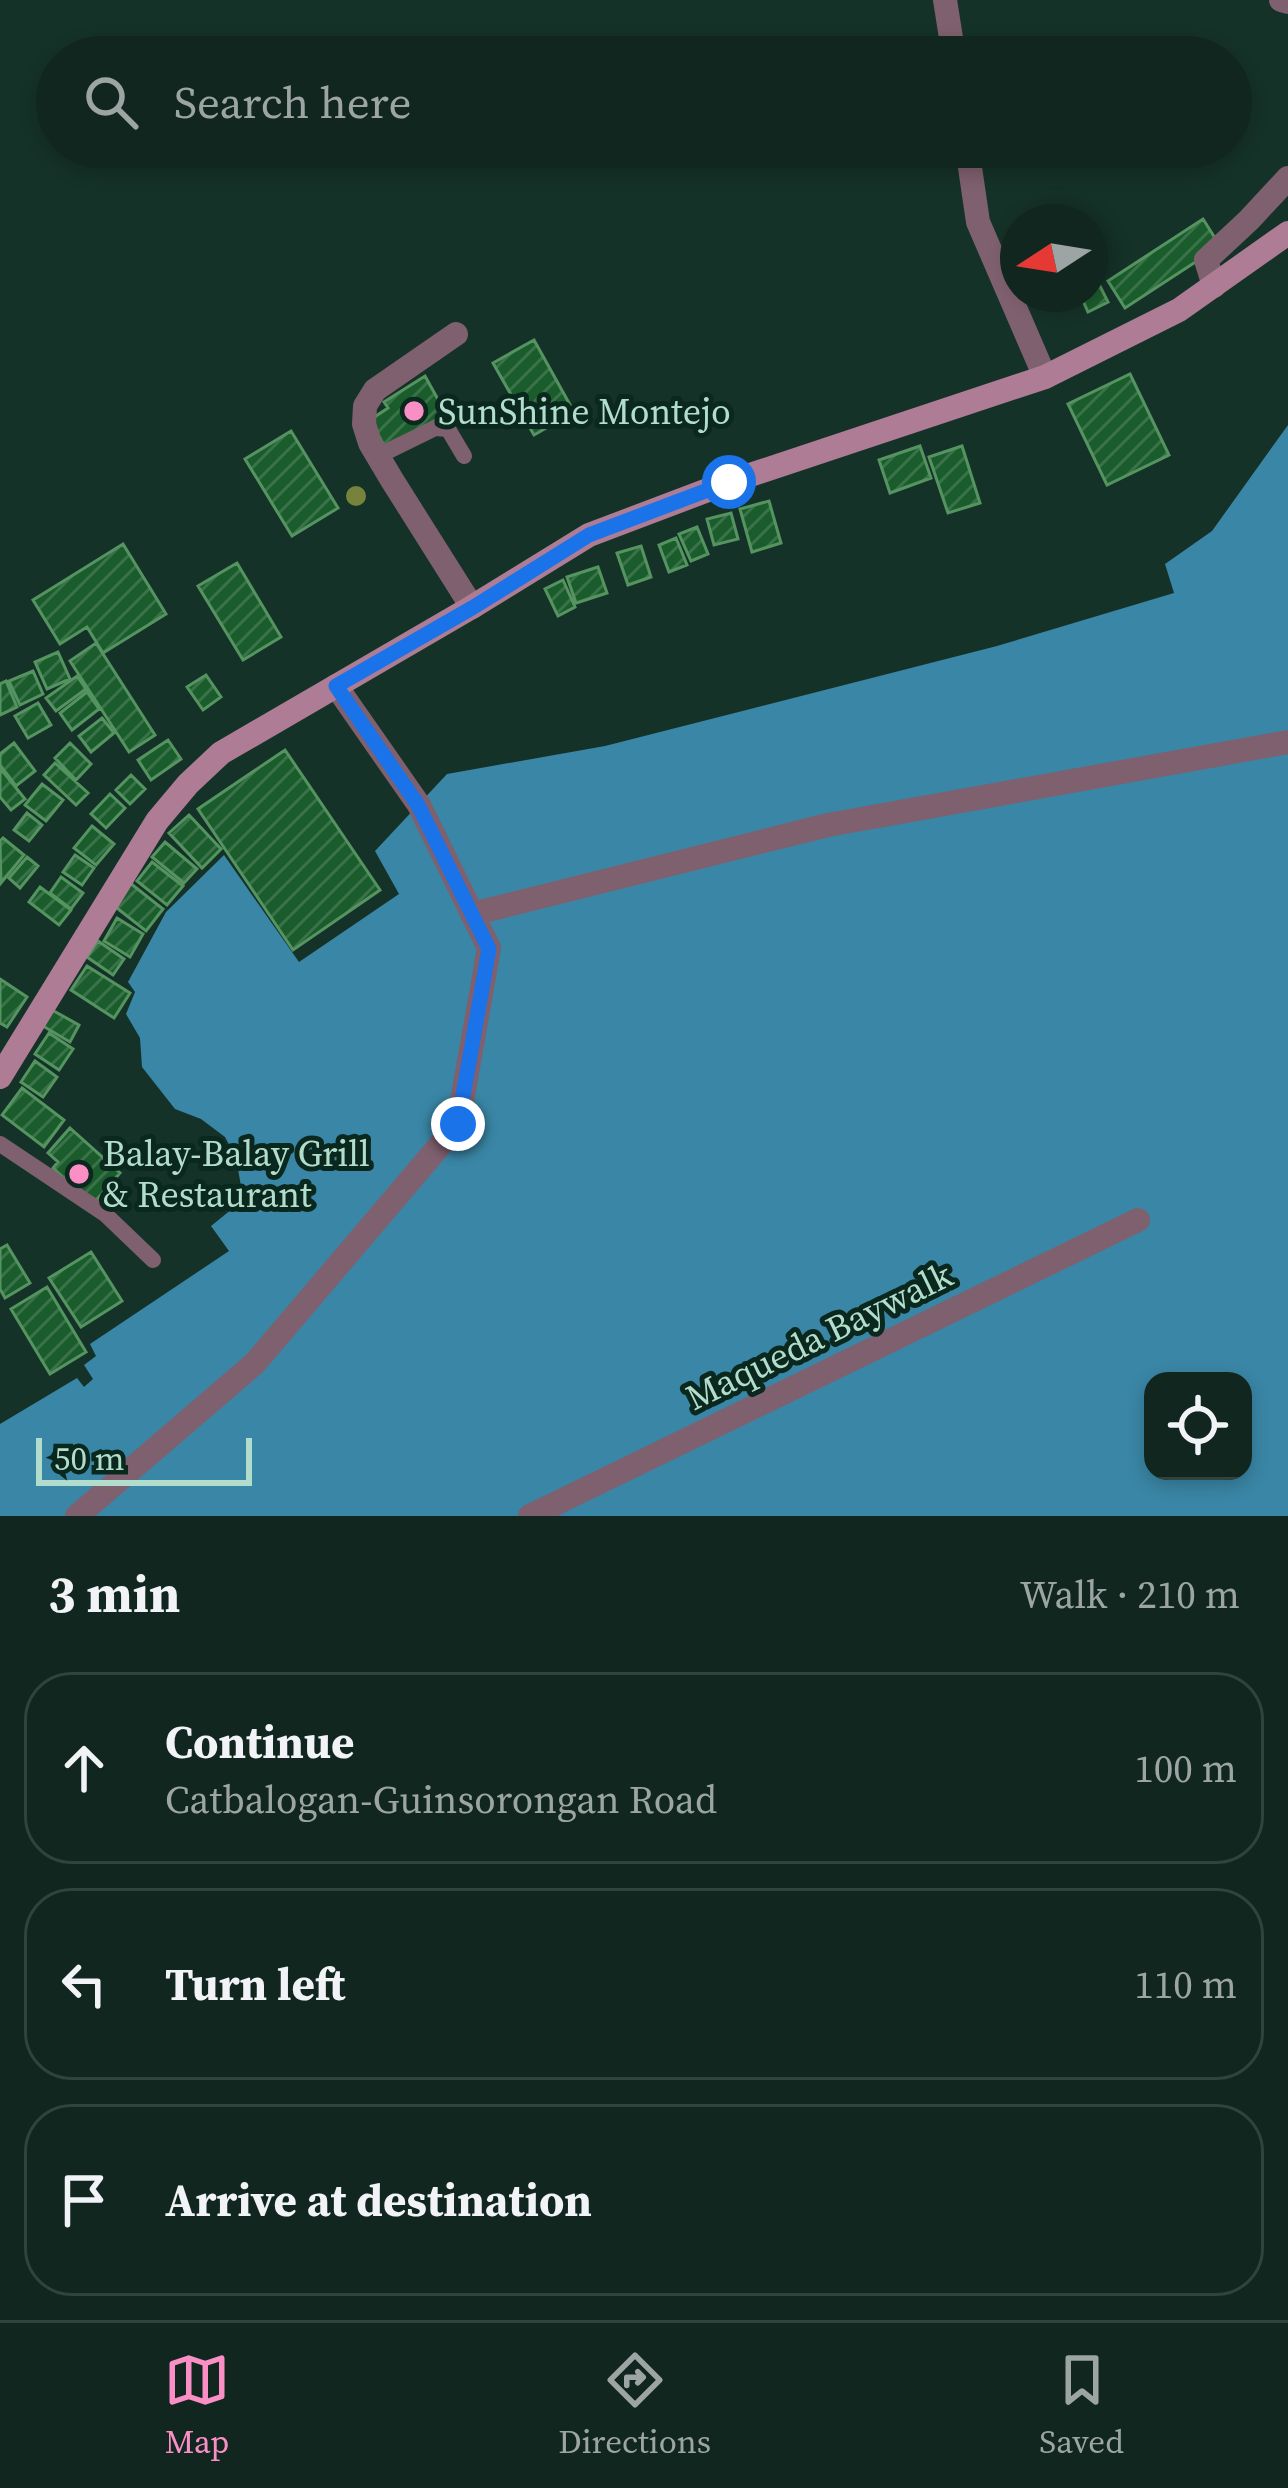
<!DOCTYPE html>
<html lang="en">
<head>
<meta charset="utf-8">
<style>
  body { margin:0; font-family:"Source Serif 4",serif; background:#1e322b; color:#f1f3f6 }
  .controls { position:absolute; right:36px; bottom:36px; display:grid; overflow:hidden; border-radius:24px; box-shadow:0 6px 18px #0003 }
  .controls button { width:108px; height:108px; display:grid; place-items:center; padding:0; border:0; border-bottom:3px solid #30433c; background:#10261e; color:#f1f3f6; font:60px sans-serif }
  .compass { position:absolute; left:1000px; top:204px; width:108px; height:108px; border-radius:50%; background:#10261e; box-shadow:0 6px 18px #0003; rotate:258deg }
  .scale { position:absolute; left:36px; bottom:30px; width:216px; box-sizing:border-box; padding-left:12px; border:6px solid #b2ddcc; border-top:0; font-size:33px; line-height:42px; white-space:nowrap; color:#b2ddcc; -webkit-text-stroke:9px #0a281e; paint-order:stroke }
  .stop { position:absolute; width:36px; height:36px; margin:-27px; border:9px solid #1a73e8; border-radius:50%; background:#fff }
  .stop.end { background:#1a73e8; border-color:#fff; box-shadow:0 3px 12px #0008 }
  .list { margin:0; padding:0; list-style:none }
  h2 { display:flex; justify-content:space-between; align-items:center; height:156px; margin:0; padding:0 48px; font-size:51px }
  h2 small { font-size:39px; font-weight:400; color:#9ca5a4 }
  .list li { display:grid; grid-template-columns:78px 1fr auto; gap:36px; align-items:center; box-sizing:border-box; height:192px; margin:0 24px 24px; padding:0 24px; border:3px solid #30433c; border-radius:48px }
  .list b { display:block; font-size:45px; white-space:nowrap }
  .list p { margin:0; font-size:39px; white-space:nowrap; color:#9ca5a4 }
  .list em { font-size:39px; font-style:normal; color:#9ca5a4 }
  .icon { flex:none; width:66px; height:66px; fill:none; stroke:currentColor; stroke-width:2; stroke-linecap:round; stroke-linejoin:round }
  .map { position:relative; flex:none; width:1288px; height:1516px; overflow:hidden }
  .search { position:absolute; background:#10261e; box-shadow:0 6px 18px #0003; left:36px; right:36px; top:36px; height:132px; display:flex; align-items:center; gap:30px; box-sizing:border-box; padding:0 42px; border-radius:66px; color:#9ca5a4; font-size:45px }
  .sheet { height:804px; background:#10261e }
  nav { display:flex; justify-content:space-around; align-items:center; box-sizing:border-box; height:168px; border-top:3px solid #30433c; background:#10261e; font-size:33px; color:#9ca5a4 }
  nav a { display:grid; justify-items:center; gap:6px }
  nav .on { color:#fa8fc6 }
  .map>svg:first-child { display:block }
  .water { fill:#3a86a6; fill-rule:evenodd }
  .building { fill:url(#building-hatch); stroke:#559461; stroke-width:3 }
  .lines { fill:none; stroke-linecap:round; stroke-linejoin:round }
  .lane { stroke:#7f606e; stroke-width:16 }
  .street { stroke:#7f606e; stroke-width:24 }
  .secondary { stroke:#ae7c94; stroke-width:24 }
  .tree { fill:#77833c }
  .route { stroke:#1a73e8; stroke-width:15 }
  .poi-dot { fill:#fa8fc6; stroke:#0a281e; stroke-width:4.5 }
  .labels { text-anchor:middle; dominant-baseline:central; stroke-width:10; stroke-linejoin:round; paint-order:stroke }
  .poi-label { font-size:36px; fill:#b2ddcc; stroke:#0a281e; text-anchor:start }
  .street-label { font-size:36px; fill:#b2ddcc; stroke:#0a281e }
</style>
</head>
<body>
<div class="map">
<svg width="1288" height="1516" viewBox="0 0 1288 1516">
  <defs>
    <pattern id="building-hatch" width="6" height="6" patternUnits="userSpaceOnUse" patternTransform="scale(3)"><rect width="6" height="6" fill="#1b5c2c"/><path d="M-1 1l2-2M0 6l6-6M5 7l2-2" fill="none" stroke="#3a7349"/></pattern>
  </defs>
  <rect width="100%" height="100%" fill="#153228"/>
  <path class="water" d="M1288 425V1516H0V1424L77 1378 84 1387 93 1379 84 1365 96 1356 90 1344 229 1251 211 1226 232 1209 241 1186 236 1158 225 1137 201 1119 175 1109 142 1067 140 1038 126 1014 135 992 128 982 166 912 224 855 299 962 399 894 375 851 447 774 605 746 997 646 1174 593 1165 564 1212 531ZM1153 1381H1243V1471H1153Z"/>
  <path class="building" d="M1203 219 1220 246 1125 308 1108 281Z
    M1090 266 1108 302 1088 312 1080 294H1090Z
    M534 340 574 412 534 435 493 363Z
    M1130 374 1169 455 1107 485 1068 404Z
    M425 376 446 414 386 449 370 420 388 408 384 402Z
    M291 431 338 508 292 536 245 459Z
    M920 446 931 478 890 493 879 460Z
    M962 446 980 503 948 513 929 457Z
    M769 501 781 543 752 552 740 509Z
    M731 513 738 539 714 545 707 519Z
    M697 527 708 554 691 561 679 534Z
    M676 538 687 565 669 572 659 545Z
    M123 544 166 614 103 653 87 627 60 644 33 600Z
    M641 546 651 577 628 585 617 553Z
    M237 563 281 637 243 660 198 586Z
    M598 567 607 593 576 603 567 577Z
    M563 580 575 607 558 616 545 589Z
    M96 643 155 735 129 752 70 661Z
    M58 652 70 679 47 689 35 662Z
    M33 671 43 694 20 705 9 681Z
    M206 675 221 697 203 710 187 687Z
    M77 676 86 689 56 711 46 698Z
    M6 681 17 707 0 715V684Z
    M87 692 99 709 72 730 60 713Z
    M38 703 51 725 28 738 15 716Z
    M102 718 114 733 91 752 79 736Z
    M168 740 181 759 151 780 138 760Z
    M14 743 35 771 16 786 0 765V754Z
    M70 743 91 764 76 780 55 758Z
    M285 750 380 890 293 950 198 809Z
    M55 763 88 793 76 805 44 775Z
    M0 768 25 799 11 810 0 797Z
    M131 775 145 789 130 804 116 790Z
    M42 784 63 800 46 821 25 805Z
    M110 794 125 808 106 828 91 814Z
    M27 813 42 825 29 841 14 830Z
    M189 815 221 849 202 868 169 833Z
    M92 826 114 844 96 865 74 848Z
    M3 838 24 855 1 883 0 841Z
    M165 842 197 869 184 883 152 857Z
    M75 855 94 868 82 885 63 872Z
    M27 857 38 866 20 888 9 878Z
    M152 862 183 886 167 905 137 881Z
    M61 877 83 893 71 909 50 893Z
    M130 883 163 909 146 931 113 905Z
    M40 887 71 910 59 925 29 902Z
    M117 918 143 934 130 957 104 941Z
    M98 941 124 959 113 975 87 957Z
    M87 966 130 993 114 1018 71 990Z
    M0 979 27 997 7 1027 0 1023Z
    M52 1010 79 1025 70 1042 43 1026Z
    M49 1033 73 1049 59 1070 35 1054Z
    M35 1061 57 1077 43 1097 21 1082Z
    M22 1088 64 1120 44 1147 2 1115Z
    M70 1128 120 1173 93 1204 53 1168 58 1162 48 1153Z
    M7 1245 30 1283 5 1298 0 1289V1249Z
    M91 1252 122 1301 81 1327 49 1278Z
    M47 1287 86 1352 50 1374 11 1309Z"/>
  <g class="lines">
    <path class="lane" d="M378 456 435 428 448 429 464 456
      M0 1144 105 1214 153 1260"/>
    <path class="street" d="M945 0 954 57
      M1281 0 1288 2
      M967 147 978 222 1045 377
      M1214 286 1206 260 1249 220 1288 178
      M456 334 375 390 365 406 364 424 370 443 392 480 472 607
      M472 914 828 825 1288 742
      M77 1516 255 1363 458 1124 489 948 419 805 336 686
      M530 1516 1138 1220"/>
    <path class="secondary" d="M0 1077 157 821 188 784 221 753 472 607 589 535 729 482 1045 377 1179 310 1288 233"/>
  </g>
  <circle class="tree" cx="356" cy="496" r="10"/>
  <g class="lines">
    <path class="route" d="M458 1124 489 949 418 805 336 686 472 608 589 535 729 482"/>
  </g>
  <g class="poi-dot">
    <circle cx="414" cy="411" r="12"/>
    <circle cx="79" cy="1174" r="12"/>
  </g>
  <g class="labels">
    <g class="poi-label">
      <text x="438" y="411">SunShine Montejo</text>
      <text x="103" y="1153">Balay-Balay Grill<tspan x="103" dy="41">&amp; Restaurant</tspan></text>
    </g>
    <g class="street-label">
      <text transform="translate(819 1336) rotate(-26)">Maqueda Baywalk</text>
    </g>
  </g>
</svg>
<div class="controls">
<button><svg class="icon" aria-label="locate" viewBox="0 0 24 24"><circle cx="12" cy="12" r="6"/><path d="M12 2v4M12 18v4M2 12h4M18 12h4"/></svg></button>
</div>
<svg class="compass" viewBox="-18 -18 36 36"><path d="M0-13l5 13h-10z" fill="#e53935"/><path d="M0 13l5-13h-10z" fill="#9ca5a4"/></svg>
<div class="scale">50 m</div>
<div class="stop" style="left:729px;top:482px"></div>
<div class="stop end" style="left:458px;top:1124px"></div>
<div class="search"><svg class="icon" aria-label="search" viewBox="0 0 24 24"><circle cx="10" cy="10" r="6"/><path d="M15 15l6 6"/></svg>Search here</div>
</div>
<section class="sheet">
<h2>3 min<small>Walk · 210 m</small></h2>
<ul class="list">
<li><svg class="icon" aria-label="ahead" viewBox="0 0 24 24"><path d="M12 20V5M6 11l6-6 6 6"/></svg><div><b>Continue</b><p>Catbalogan-Guinsorongan Road</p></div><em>100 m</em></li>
<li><svg class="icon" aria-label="left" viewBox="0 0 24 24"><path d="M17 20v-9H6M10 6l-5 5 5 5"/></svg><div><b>Turn left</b></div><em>110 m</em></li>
<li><svg class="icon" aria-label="arrive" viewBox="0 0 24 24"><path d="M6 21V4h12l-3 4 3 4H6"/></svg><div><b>Arrive at destination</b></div></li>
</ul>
</section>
<nav>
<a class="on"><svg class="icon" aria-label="map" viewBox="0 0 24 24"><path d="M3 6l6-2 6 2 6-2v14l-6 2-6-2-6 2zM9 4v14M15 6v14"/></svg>Map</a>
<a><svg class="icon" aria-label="directions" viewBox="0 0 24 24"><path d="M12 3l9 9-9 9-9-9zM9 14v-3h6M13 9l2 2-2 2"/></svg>Directions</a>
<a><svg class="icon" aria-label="saved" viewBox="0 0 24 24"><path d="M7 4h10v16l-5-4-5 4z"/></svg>Saved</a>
</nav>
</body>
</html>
